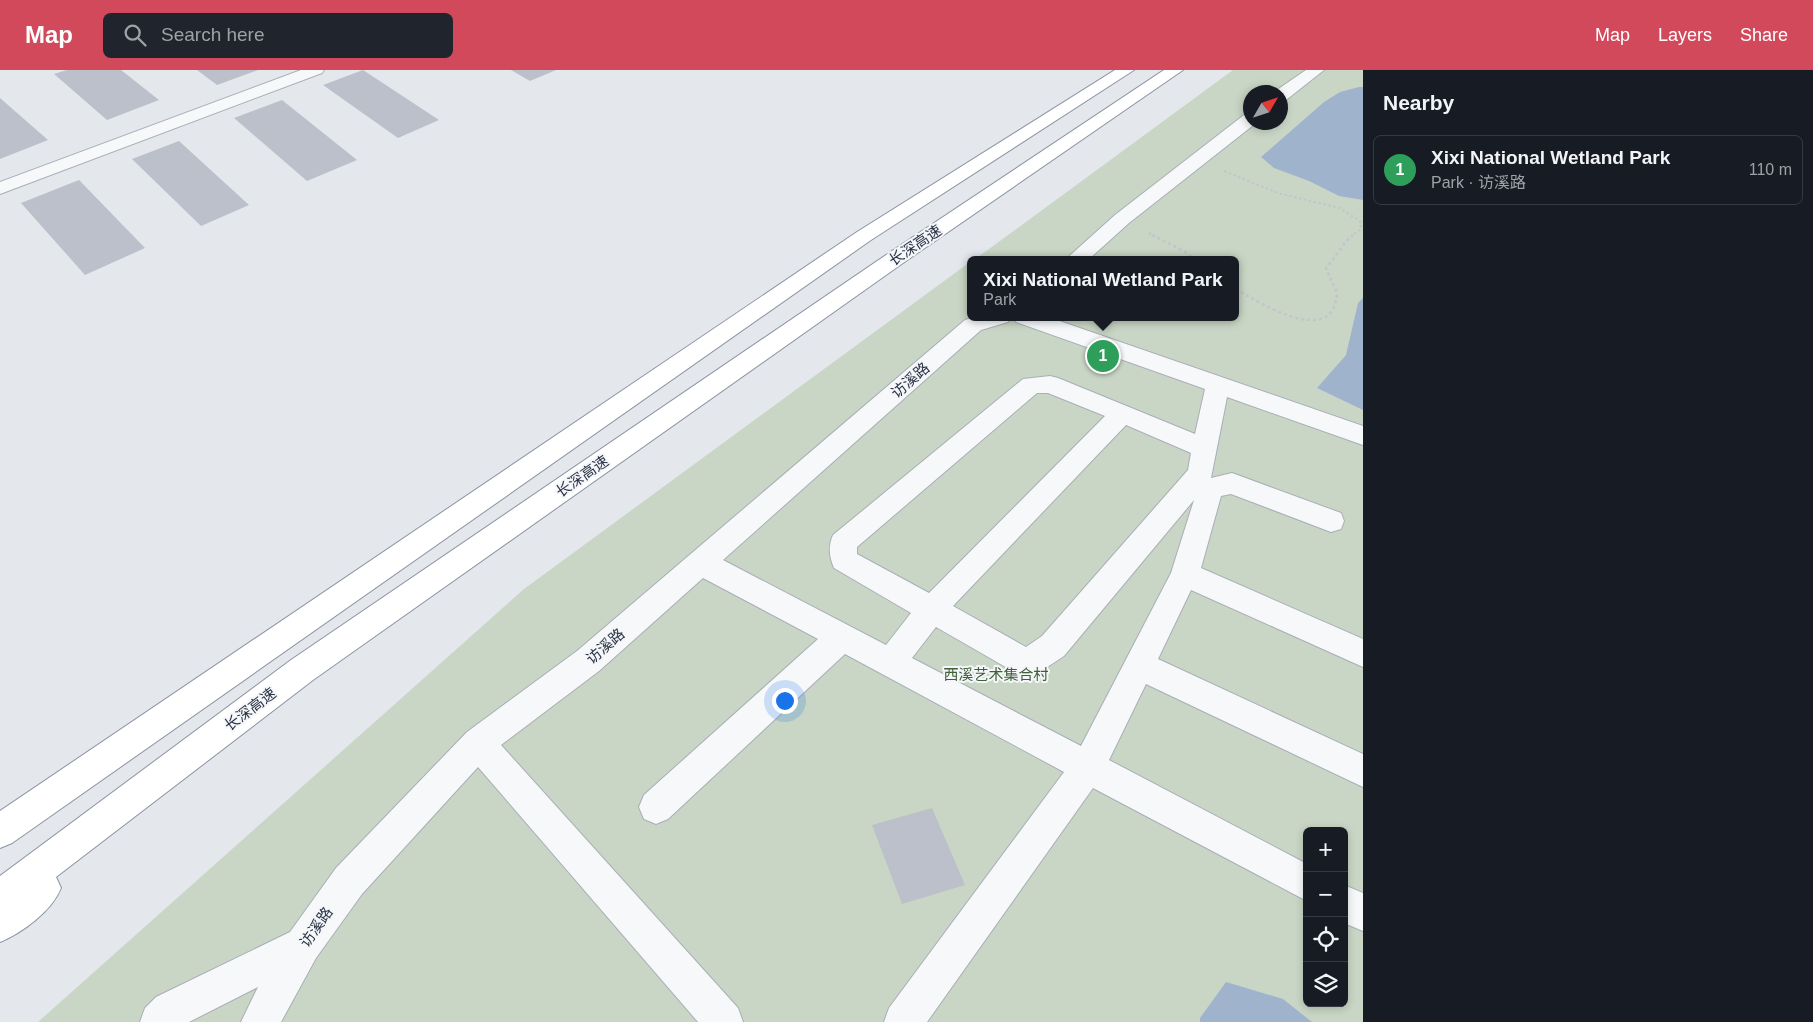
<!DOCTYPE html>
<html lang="en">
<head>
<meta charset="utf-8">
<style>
  body { margin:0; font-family:Arial,"Noto Sans SC",sans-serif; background:#20242c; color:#f1f3f6 }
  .controls { position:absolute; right:15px; bottom:15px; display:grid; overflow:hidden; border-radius:8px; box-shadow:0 2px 8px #0003 }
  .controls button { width:45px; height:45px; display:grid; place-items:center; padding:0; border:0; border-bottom:1px solid #363941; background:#171b24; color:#f1f3f6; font:25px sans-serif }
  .compass { position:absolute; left:1243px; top:15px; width:45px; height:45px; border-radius:50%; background:#171b24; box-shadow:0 2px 8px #0003; rotate:51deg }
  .you { position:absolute; left:784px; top:630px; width:18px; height:18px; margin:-12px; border:4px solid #fff; border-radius:50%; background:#1a73e8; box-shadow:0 0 0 8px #1a73e833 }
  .badge { display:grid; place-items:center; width:32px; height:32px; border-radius:50%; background:#d1495b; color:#fff; font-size:16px; font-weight:700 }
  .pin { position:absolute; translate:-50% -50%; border:2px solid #fff; box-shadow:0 1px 5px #0006 }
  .popup { position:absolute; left:967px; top:186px; width:272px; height:65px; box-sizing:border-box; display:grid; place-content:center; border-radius:8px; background:#171b24; filter:drop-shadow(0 1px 4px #0005); font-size:16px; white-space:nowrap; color:#9ea1a6 }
  .popup b { font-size:19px; color:#f1f3f6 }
  .popup::after { content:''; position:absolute; left:50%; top:100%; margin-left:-10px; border:10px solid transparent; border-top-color:#171b24 }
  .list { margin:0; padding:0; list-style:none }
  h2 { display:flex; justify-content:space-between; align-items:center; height:65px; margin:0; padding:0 20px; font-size:21px }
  h2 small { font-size:16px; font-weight:400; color:#9ea1a6 }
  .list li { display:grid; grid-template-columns:32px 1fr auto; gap:15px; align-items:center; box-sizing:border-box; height:70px; margin:0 10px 10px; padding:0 10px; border:1px solid #363941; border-radius:8px }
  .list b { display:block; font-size:19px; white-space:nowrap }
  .list p { margin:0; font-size:16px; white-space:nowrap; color:#9ea1a6 }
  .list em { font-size:16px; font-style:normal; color:#9ea1a6 }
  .icon { flex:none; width:28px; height:28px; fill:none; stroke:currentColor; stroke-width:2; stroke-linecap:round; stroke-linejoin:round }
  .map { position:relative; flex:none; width:1363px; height:952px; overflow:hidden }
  header { display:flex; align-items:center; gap:30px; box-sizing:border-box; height:70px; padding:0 25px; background:#d1495b; color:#fff }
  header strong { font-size:24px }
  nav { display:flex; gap:28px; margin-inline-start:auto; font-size:18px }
  .search { width:350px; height:45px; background:#20242c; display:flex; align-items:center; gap:12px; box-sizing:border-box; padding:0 18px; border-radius:8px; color:#9ea1a6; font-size:19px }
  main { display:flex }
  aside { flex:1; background:#171b24 }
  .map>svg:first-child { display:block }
  .green { fill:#c9d6c5; fill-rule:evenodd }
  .water { fill:#9fb4cc }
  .building { fill:#bbc0ca }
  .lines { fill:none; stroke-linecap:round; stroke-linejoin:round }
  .minor-casing { stroke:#a9aeb7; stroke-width:2 }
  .highway-casing { stroke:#8b94a3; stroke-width:2 }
  .path-far1 { stroke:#c2c5cb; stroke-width:2; stroke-dasharray:2.5 2.5; stroke-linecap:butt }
  .path { stroke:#c2c5cb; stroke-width:2.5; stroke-dasharray:3 3; stroke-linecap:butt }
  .minor { fill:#f7f8fa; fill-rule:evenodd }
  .highway { fill:#fff; fill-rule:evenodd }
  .labels { text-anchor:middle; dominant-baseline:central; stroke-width:4; stroke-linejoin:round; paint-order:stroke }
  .street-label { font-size:15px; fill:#2b3445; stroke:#f4f6f9 }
  .park-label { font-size:15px; fill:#3f6138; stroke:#f4f6f9 }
</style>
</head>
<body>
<header>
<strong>Map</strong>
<div class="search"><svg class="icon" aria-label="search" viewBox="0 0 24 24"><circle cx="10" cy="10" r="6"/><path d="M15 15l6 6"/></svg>Search here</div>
<nav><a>Map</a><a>Layers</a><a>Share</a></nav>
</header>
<main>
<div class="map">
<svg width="1363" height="952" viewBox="0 0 1363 952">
  <rect width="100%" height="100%" fill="#e4e7ec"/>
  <path class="green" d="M1233 0H1363V952H38L524 519 970 192V247H1236V190H974ZM1250 22H1280V52H1250ZM1307 761H1344V933H1307Z"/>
  <path class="water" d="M1359 17H1363V130L1339 126 1309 111 1274 98 1261 87 1324 32 1340 22Z
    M1363 228V340L1317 318 1346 285 1358 233Z
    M1226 912 1283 929 1312 952H1200V948Z"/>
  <path class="building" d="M67 0H121L159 30 107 50 54 4Z
    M197 0H258L217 15Z
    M363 0 439 50 398 68 323 15Z
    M511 0H556L530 11Z
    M0 28 48 70 0 89Z
    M282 30 357 90 307 111 234 48Z
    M179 71 249 135 201 156 132 89Z
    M79 110 145 178 85 205 21 133Z
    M932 738 965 815 902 834 872 755Z"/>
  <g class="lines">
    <g class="minor-casing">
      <path id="minor" d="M301 0H324L322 3 0 124V112Z
        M1306 0H1324L1286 30 1280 31V22H1274Z
        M1250 44V52L1256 53 1129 153 1088 190H1065L1115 145 1244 45Z
        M974 247H1011L1008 252 981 260 723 490 886 575 911 543 834 498C829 487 828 476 833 465L1023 309 1050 306 1058 308 1195 364 1205 319 1016 252 1013 247H1048L1363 356V375L1227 327 1211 408 1232 403 1341 443 1344 451 1341 459 1331 462 1231 424 1221 426 1201 498 1363 569V597L1191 520 1158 589 1363 684V717L1146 614 1109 690 1307 794V831L1093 718 927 952H884L889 938 1064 702 845 584 668 749 656 754 644 749 639 737 644 725 818 569 703 508 599 601 501 675 738 938 743 952H698L478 697 362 824 316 888 281 952H241L258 917 189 952H140L145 938 156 927 290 862 336 798 467 662 577 581 965 250ZM1037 323H1048L1105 346 929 523 857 484V477ZM1126 355 1191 383 1188 400 1042 566 1026 577 953 536ZM1194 430 1171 503 1081 676 912 588 936 557 1016 603 1027 607 1038 603 1064 586Z
        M1344 815 1363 823V861L1344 853Z"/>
    </g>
    <g class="highway-casing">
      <path id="highway" d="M1115 0H1134L871 170 12 773 0 778V741L857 162Z
        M1164 0H1183L903 193 313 610 56 807 61 818C52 841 22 863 0 872V806L291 590 889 183Z"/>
    </g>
    <path class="path-far1" d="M1224 101 1278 123 1339 138 1360 151 1361 159 1352 166
      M1149 163 1155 166"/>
    <path class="path" d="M1152 165 1184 181 1195 190
      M1236 219C1259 233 1334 279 1337 223L1326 198C1336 187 1342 174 1353 165"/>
    <use href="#minor" class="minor"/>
    <use href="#highway" class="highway"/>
  </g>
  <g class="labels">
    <g class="street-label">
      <text transform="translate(915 175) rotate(-34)">长深高速</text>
      <text transform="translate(910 310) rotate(-41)">访溪路</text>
      <text transform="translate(582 406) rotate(-35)">长深高速</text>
      <text transform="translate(605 576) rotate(-41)">访溪路</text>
      <text transform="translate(250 639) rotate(-37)">长深高速</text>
      <text transform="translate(316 857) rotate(-55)">访溪路</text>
    </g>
    <g class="park-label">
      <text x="996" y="604">西溪艺术集合村</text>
    </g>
  </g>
</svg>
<div class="controls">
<button>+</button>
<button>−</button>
<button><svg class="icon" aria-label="locate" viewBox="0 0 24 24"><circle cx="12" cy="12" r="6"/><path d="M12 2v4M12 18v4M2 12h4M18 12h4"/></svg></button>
<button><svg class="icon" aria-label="layers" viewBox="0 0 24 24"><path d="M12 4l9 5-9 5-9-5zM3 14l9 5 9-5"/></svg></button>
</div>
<svg class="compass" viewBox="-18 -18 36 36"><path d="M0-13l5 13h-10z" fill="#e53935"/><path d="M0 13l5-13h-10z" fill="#9ea1a6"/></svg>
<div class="you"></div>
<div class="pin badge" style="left:1103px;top:286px;background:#2e9e5b">1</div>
<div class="popup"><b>Xixi National Wetland Park</b>Park</div>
</div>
<aside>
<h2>Nearby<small></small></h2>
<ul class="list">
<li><span class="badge" style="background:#2e9e5b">1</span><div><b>Xixi National Wetland Park</b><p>Park · 访溪路</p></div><em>110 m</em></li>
</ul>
</aside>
</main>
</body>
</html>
